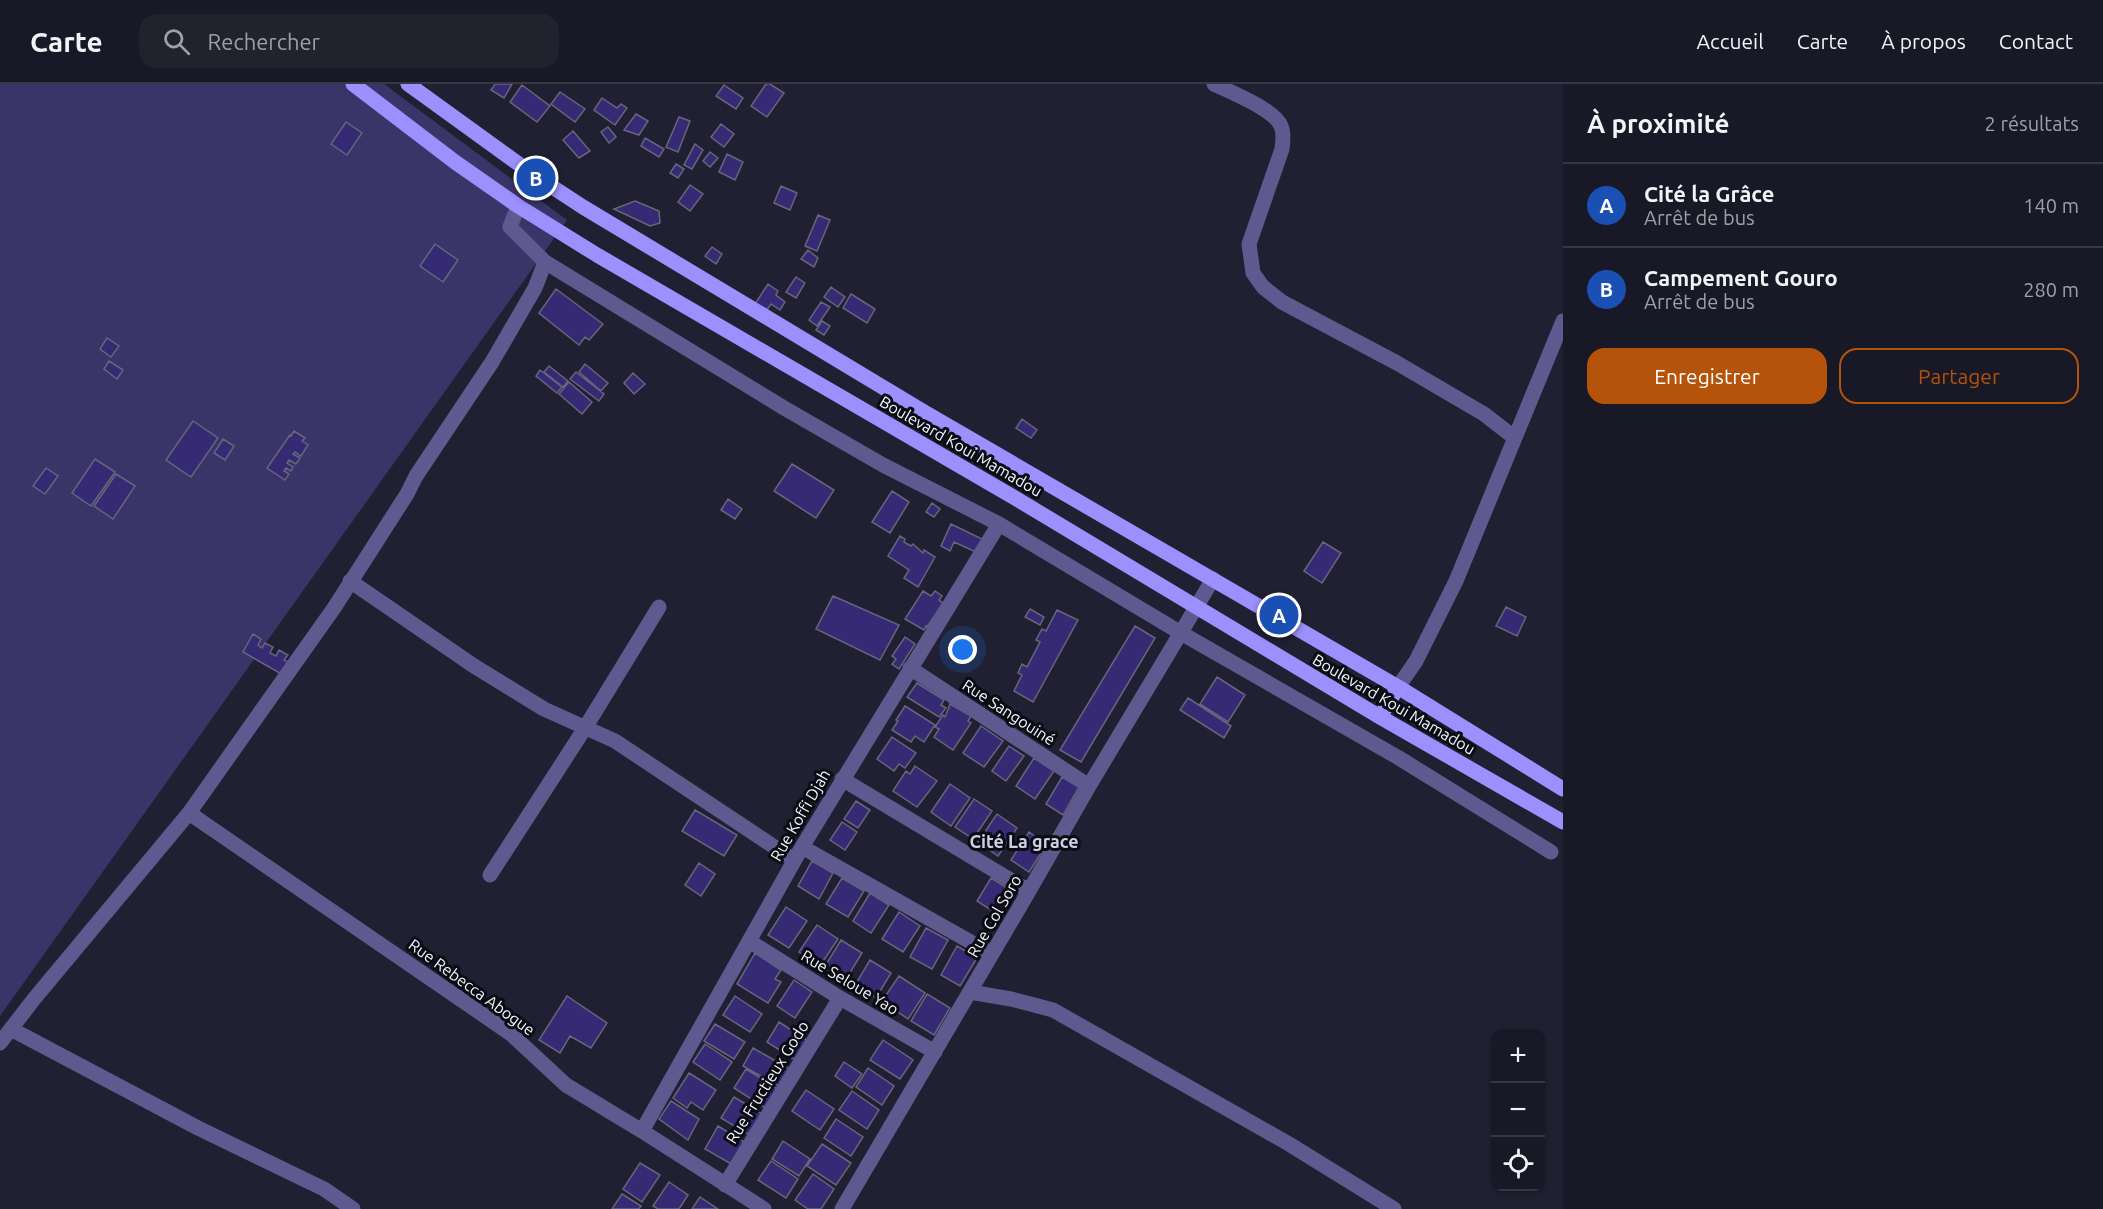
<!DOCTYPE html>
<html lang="fr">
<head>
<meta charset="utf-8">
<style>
  body { margin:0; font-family:Ubuntu,sans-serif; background:#22212e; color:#f1f3f6 }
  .controls { position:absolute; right:18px; bottom:18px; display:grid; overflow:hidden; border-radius:12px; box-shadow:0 2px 4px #0004 }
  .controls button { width:54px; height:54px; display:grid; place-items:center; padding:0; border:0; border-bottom:2px solid #373743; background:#191826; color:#f1f3f6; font:30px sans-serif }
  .you { position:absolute; left:963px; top:566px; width:21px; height:21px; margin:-15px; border:4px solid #fff; border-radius:50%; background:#1a73e8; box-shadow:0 0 0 9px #1a73e833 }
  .badge { display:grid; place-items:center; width:39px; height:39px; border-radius:50%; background:#b45309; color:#fff; font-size:20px; font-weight:700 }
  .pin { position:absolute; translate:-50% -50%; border:3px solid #fff; box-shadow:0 2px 6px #0006 }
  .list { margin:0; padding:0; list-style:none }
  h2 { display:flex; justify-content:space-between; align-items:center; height:78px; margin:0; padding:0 24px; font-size:26px }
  h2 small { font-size:20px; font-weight:400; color:#9fa0a7 }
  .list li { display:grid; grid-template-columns:39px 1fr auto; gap:18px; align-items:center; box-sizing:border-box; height:84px; padding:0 24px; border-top:2px solid #373743 }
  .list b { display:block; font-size:22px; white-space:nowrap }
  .list p { margin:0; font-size:20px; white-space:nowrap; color:#9fa0a7 }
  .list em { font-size:20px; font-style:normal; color:#9fa0a7 }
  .actions { display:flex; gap:12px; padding:18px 24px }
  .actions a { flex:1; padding:14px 0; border:2px solid #b45309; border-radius:18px; text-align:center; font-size:21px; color:#b45309 }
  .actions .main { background:#b45309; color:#fff }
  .icon { flex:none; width:33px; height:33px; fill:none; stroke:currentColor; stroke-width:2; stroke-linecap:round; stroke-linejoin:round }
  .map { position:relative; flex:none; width:1563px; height:1125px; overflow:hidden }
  header { display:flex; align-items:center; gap:36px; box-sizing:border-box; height:84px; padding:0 30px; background:#191826; border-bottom:2px solid #373743 }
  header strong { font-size:28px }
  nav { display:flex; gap:33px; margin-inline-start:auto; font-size:21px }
  .search { width:420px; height:54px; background:#22212e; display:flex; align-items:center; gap:15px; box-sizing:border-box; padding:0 21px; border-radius:18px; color:#9fa0a7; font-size:22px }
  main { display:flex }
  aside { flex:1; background:#191826 }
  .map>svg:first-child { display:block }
  .green { fill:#3a3569 }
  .building { fill:#372a75; stroke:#66667b; stroke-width:1.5 }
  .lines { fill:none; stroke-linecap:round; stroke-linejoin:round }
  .minor { stroke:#5e5a8f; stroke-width:15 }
  .major { stroke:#9b90fd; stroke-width:15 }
  .labels { text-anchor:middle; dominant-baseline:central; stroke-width:6; stroke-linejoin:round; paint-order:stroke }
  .street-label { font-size:16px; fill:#f4f4fe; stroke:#0b0b13 }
  .neighbourhood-label { font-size:18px; font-weight:bold; fill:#d0d0e8; stroke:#0b0b13 }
</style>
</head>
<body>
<header>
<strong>Carte</strong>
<div class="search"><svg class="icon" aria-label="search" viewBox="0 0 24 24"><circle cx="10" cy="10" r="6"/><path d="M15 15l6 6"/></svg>Rechercher</div>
<nav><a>Accueil</a><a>Carte</a><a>À propos</a><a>Contact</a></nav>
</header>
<main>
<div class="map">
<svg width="1563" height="1125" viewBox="0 0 1563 1125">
  <rect width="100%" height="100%" fill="#212032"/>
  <path class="green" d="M0 0H384L567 136 0 932Z"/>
  <path class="building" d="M495 0H512L504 14 491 6Z
    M766 0H770L784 9 767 33 751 22Z
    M522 1 550 22 537 38 510 18Z
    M724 1 743 14 736 25 716 12Z
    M560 8 585 25 575 38 551 20Z
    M602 14 617 24 621 20 627 24 615 41 594 26Z
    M636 30 648 37 639 51 624 46Z
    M679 33 690 37 678 68 666 63Z
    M346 38 362 49 347 71 331 60Z
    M721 40 734 50 724 63 711 53Z
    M608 43 616 53 609 59 601 48Z
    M573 47 590 67 579 74 563 56Z
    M645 54 664 65 659 73 641 62Z
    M695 60 703 66 692 85 684 81Z
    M710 68 718 74 710 83 703 77Z
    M727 70 743 78 735 96 719 88Z
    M676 80 684 85 678 94 670 89Z
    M690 101 703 110 690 127 678 118Z
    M781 102 797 109 790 126 774 119Z
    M635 117 659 127 660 139 650 142 614 125Z
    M818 131 830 136 817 167 805 162Z
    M435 160 458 176 443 198 420 182Z
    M712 163 722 170 716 180 705 172Z
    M808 166 818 174 814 183 801 175Z
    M796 193 805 199 796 214 786 208Z
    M768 200 778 207 776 211 785 218 780 226 771 220 766 227 755 220Z
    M831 203 845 213 838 223 824 213Z
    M556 205 603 240 589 256 585 253 579 261 539 229Z
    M851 210 875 225 867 239 843 224Z
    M821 218 830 223 817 242 809 236Z
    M822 237 830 242 824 251 816 246Z
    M107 254 119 262 111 273 100 265Z
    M109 277 123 286 117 295 104 285Z
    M585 280 608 299 601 307 579 288Z
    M549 282 568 297 563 303 544 288Z
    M540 286 562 303 557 309 536 292Z
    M576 288 604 310 599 317 570 295Z
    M633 289 645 300 634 310 624 299Z
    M569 298 592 318 582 330 559 310Z
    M1022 335 1037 346 1031 354 1016 344Z
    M193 337 218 354 191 393 166 376Z
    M294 347 305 354 302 357 308 361 301 372 295 368 293 370 300 374 296 380 289 376 287 379 293 383 291 387 286 384 284 387 289 390 285 396 267 384 290 351 291 352Z
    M223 355 234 362 225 376 214 369Z
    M95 375 115 388 91 422 72 409Z
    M792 380 834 406 816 434 774 407Z
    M46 384 58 392 45 410 33 402Z
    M116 390 135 402 113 435 94 422Z
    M892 407 909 418 890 449 872 438Z
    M728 415 742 425 735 435 721 426Z
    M932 419 940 425 934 433 926 428Z
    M951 440 982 455 976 468 954 458 950 467 941 462Z
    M900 452 905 455 904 458 911 462 913 460 923 469 924 466 935 473 918 503 904 494 909 486 888 472Z
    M1323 458 1341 469 1322 499 1304 487Z
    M923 507 931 512 935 507 942 512 939 516 943 519 927 543 926 542 924 546 905 535Z
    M833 512 899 541 880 576 816 545Z
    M1506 523 1526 533 1517 552 1496 542Z
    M1030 525 1044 533 1040 541 1025 533Z
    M1057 526 1078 536 1033 618 1014 607 1022 591 1018 589 1022 580 1027 583 1040 558 1036 556 1042 545 1046 547Z
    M1135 542 1155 554 1081 678 1060 666Z
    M253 550 261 555 258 561 262 564 265 559 273 563 270 569 276 572 279 566 288 571 284 576 290 579 283 591 243 568Z
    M905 553 915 560 899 585 892 580 896 575 892 572Z
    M1217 593 1245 611 1228 638 1200 620Z
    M917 599 944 616 941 621 946 624 939 633 907 613Z
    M1188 614 1231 642 1224 654 1180 626Z
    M950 620 971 632 968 637 971 639 953 666 934 653 939 645 935 643 943 631 945 633Z
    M905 622 935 641 924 658 915 652 911 658 892 646 898 637 896 636Z
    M981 642 1003 657 984 683 963 669Z
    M892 653 916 669 905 684 899 680 894 687 877 675Z
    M1009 662 1024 672 1006 697 992 687Z
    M1034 674 1054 687 1035 715 1016 702Z
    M915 682 937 697 917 723 893 707 906 687 910 690Z
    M1062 693 1079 703 1063 731 1046 720Z
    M950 700 970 714 951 742 931 728Z
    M974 715 992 727 973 755 955 743Z
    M856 717 870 726 858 744 844 735Z
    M695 726 737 751 724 772 682 747Z
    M997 730 1017 744 998 772 978 758Z
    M842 738 857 748 845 766 830 756Z
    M1029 748 1036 753 1034 755 1039 759 1041 756 1047 760 1029 788 1011 776Z
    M812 777 833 789 819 815 798 802Z
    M699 779 715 790 701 812 685 801Z
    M842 794 864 807 848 833 826 820Z
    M991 794 1009 805 994 828 977 817Z
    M870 809 889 821 871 849 853 837Z
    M786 823 807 837 789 864 768 851Z
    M899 828 920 842 903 868 882 855Z
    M817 841 838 855 820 882 799 868Z
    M926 844 948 856 932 885 910 873Z
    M841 856 862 869 845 897 824 884Z
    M957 862 977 874 960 902 941 891Z
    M755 869 781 886 775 895 781 898 768 919 737 900Z
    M870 876 891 889 876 914 855 901Z
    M899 892 925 909 908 935 882 917Z
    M794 896 812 908 795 934 777 922Z
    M927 910 950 924 934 951 911 937Z
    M567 912 607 939 591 964 570 952 560 969 539 956Z
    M735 912 762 930 750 948 723 931Z
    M779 938 808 957 795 976 767 958Z
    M715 940 745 958 734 975 704 957Z
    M883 956 913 976 900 995 870 976Z
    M705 960 732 978 720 996 693 978Z
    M753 964 790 985 780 1003 743 982Z
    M844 978 862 990 852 1004 835 992Z
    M868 984 894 1002 882 1021 856 1003Z
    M746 985 779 1006 767 1025 734 1004Z
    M689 989 716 1006 703 1026 691 1018 687 1024 673 1014Z
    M806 1006 834 1025 820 1046 792 1027Z
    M852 1007 879 1026 867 1045 839 1026Z
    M734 1013 764 1031 751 1052 721 1034Z
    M671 1017 699 1035 688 1056 659 1035Z
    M836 1035 863 1053 851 1072 824 1054Z
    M718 1042 746 1059 733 1081 705 1065Z
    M783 1057 810 1075 799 1092 772 1075Z
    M822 1060 851 1079 836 1101 807 1082Z
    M771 1077 798 1095 786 1114 758 1096Z
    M640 1079 660 1091 642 1118 623 1105Z
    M813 1090 834 1105 821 1125H808L795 1116Z
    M669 1098 688 1111 679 1125H658L653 1122Z
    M622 1110 641 1122 639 1125H612Z
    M700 1113 718 1125H692Z"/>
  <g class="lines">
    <path class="minor" d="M1214 0C1230 8 1274 25 1281 42 1284 49 1283 58 1282 65L1249 160 1253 189 1263 203 1282 218 1397 279 1484 330 1515 354
      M545 178 784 324 883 381 999 440 1181 549 1399 674 1551 768
      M350 497 474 582 544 625 615 657 794 776
      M910 584 1089 702
      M1398 603 1416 577 1456 497 1563 237
      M842 695 1029 807
      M189 729 511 950 566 1001 642 1047 764 1125
      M802 763 992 870
      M490 791 585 644 659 523
      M749 857 840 914 935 968
      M970 908 1011 915 1053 926 1289 1060 1394 1125
      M11 945 198 1044 324 1105 353 1125
      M0 959 34 915 189 729 334 524 407 410 416 392 492 278 535 204 545 178 510 143 518 122
      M642 1047 802 763 999 440
      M725 1101 840 914
      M842 1125 1029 807 1089 702 1213 495"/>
    <path class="major" d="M353 0 455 78 518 122 597 171 1015 414 1380 633 1563 738
      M408 0 534 91 583 123 924 328 1398 603 1563 705
      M1380 633 1398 603"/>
  </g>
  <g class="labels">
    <g class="street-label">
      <text transform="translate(961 362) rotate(30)">Boulevard Koui Mamadou</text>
      <text transform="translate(1394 620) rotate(30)">Boulevard Koui Mamadou</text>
      <text transform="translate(1009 628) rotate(33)">Rue Sangouiné</text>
      <text transform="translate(800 731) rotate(-60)">Rue Koffi Djah</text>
      <text transform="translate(994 832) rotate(-60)">Rue Col Soro</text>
      <text transform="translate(850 898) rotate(31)">Rue Seloue Yao</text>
      <text transform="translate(472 903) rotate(36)">Rue Rebecca Abogue</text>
      <text transform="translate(767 998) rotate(-58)">Rue Fructieux Godo</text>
    </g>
    <g class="neighbourhood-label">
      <text x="1024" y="757">Cité La grace</text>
    </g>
  </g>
</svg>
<div class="controls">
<button>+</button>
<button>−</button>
<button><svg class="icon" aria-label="locate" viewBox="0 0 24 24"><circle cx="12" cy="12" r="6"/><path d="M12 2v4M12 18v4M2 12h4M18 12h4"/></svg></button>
</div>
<div class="you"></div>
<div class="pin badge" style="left:1279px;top:531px;background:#1a4fb4">A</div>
<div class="pin badge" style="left:536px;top:94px;background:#1a4fb4">B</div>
</div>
<aside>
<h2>À proximité<small>2 résultats</small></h2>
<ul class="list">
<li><span class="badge" style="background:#1a4fb4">A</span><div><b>Cité la Grâce</b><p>Arrêt de bus</p></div><em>140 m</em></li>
<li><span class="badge" style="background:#1a4fb4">B</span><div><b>Campement Gouro</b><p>Arrêt de bus</p></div><em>280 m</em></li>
</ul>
<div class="actions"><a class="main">Enregistrer</a><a>Partager</a></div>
</aside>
</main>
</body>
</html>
